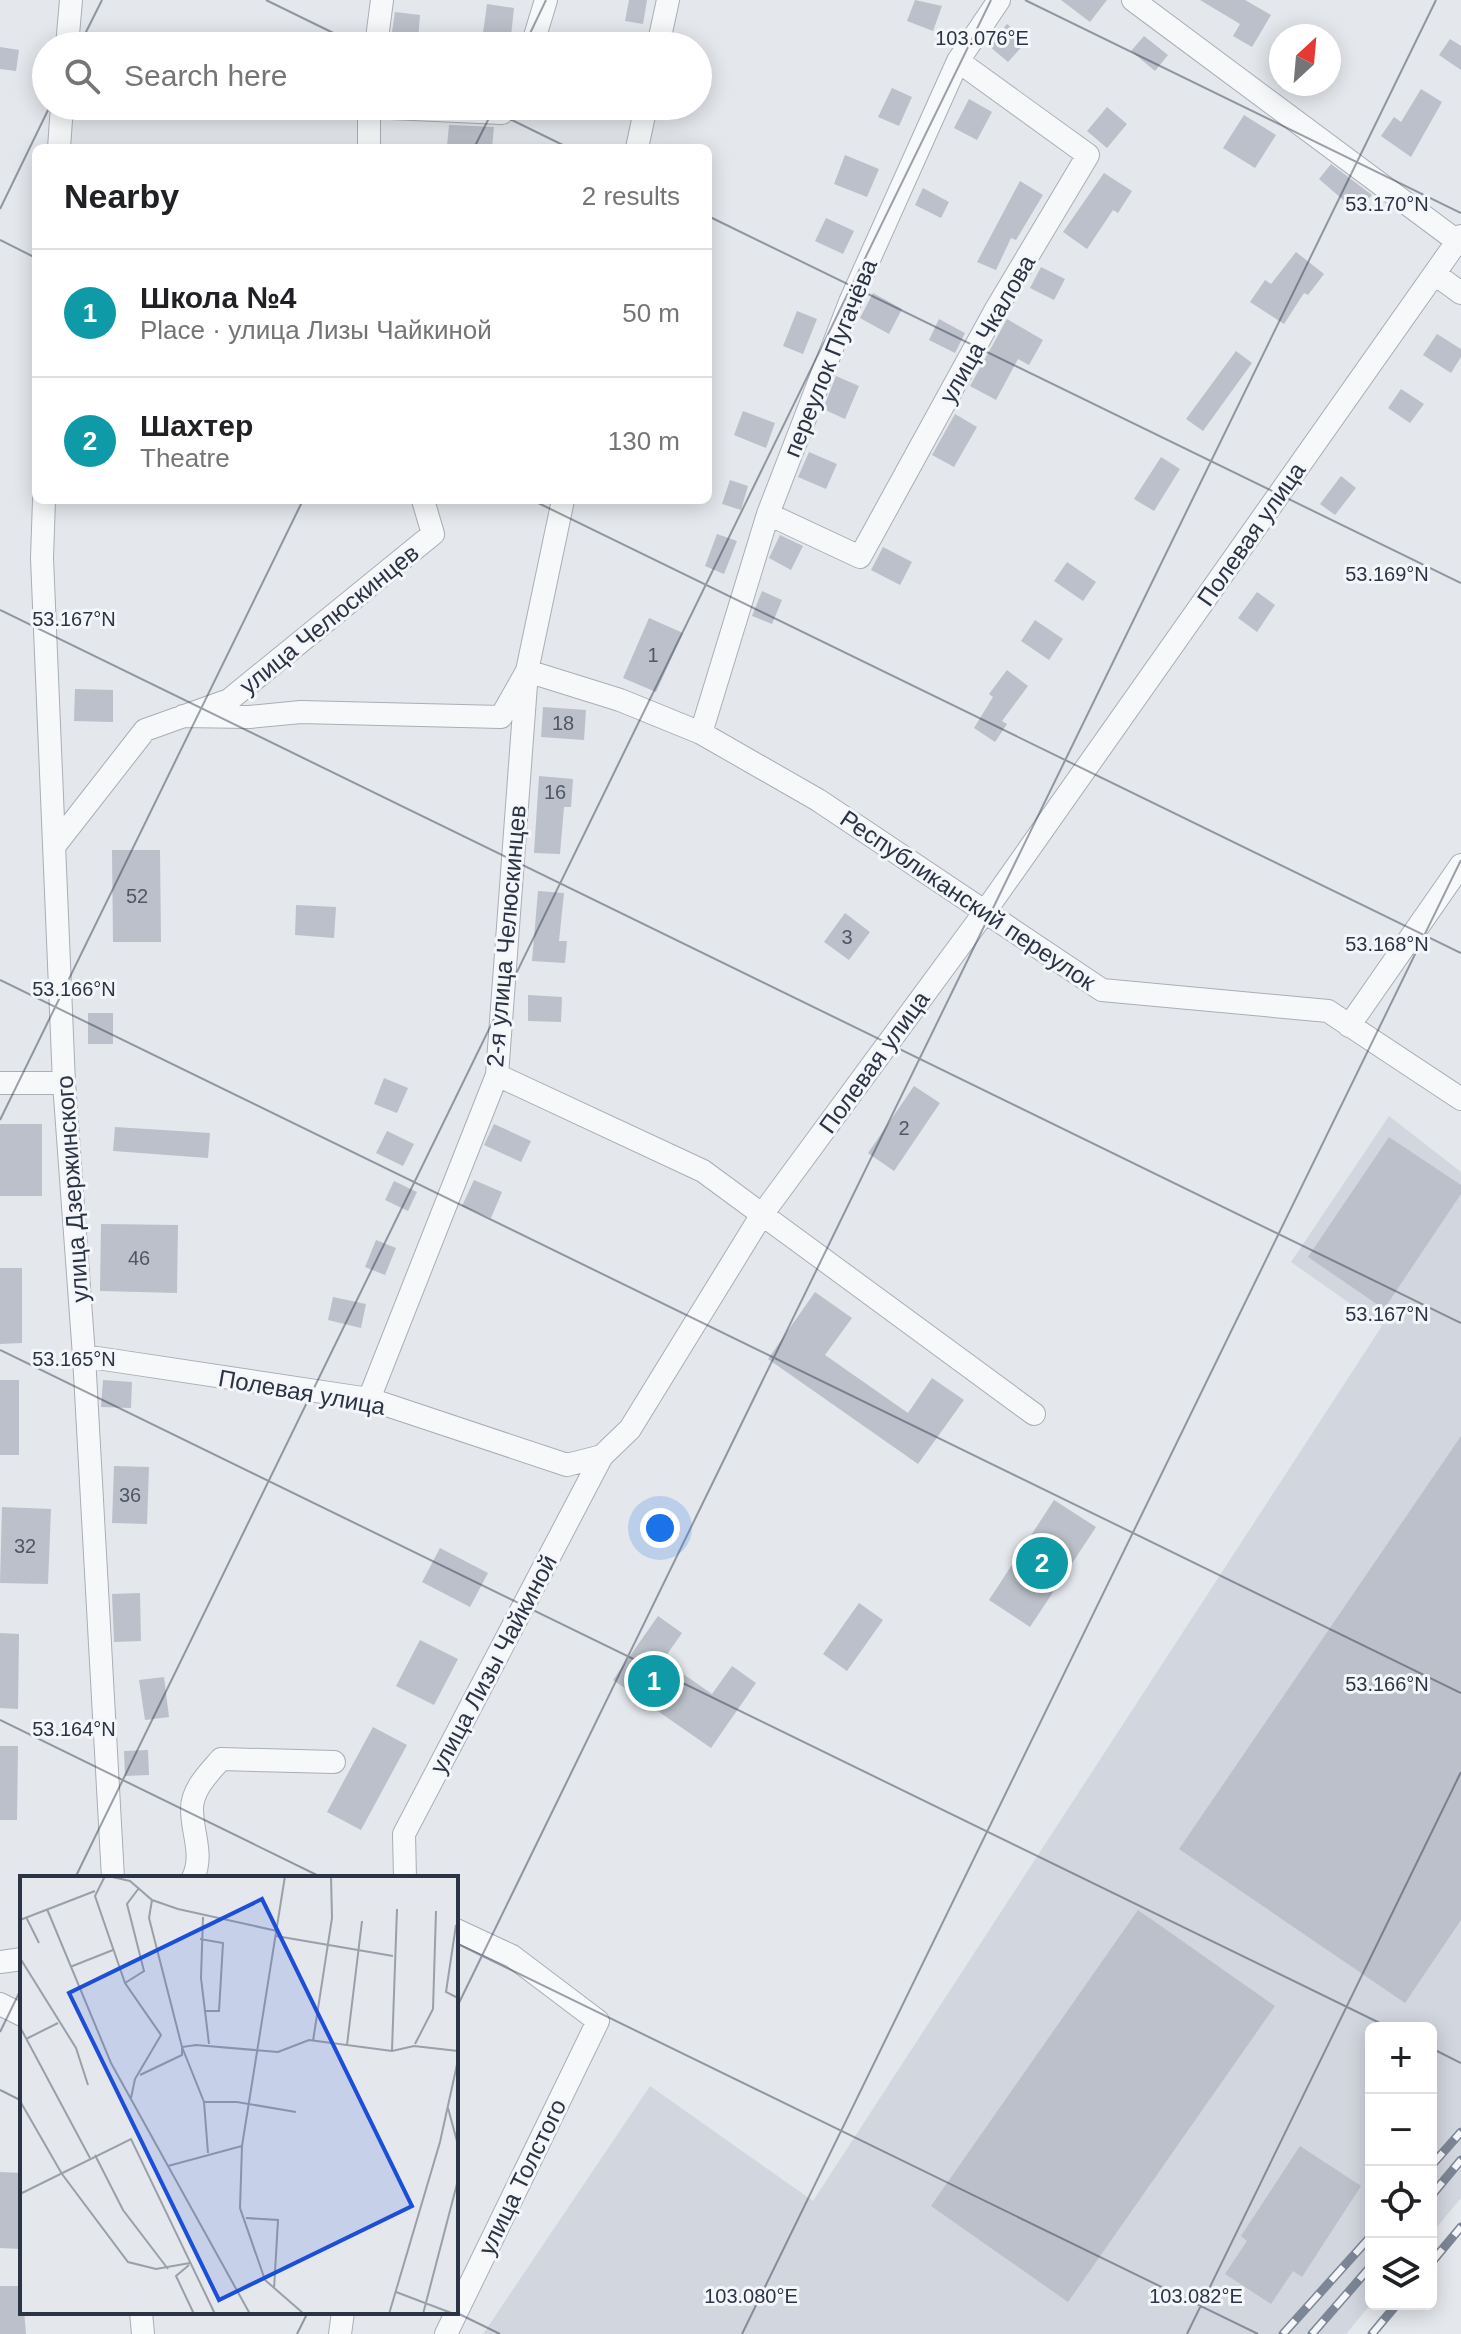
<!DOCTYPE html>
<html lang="en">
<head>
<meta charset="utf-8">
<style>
  body { margin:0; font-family:Helvetica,sans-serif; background:#f6f6f6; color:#202124 }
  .controls { position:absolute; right:24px; bottom:24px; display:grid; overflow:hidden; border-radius:12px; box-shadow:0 4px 20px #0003 }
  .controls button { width:72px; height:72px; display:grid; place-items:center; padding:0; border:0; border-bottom:2px solid #e0e0e0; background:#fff; color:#202124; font:40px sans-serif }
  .compass { position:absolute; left:1269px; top:24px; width:72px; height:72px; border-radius:50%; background:#fff; box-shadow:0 4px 20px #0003; rotate:26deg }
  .you { position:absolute; left:660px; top:1528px; width:28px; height:28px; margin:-20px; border:6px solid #fff; border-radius:50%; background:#1a73e8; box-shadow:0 0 0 12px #1a73e833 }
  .badge { display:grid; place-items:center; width:52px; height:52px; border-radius:50%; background:#d1495b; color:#fff; font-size:26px; font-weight:700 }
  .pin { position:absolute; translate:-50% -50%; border:4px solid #fff; box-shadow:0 2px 8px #0006 }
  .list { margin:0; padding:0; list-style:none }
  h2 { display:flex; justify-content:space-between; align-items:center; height:104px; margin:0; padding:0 32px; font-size:34px }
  h2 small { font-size:26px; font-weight:400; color:#757577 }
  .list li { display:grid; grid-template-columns:52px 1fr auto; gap:24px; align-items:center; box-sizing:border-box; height:128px; padding:0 32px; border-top:2px solid #e0e0e0 }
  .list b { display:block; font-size:30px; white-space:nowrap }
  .list p { margin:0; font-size:26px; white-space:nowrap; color:#757577 }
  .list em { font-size:26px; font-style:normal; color:#757577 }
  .icon { flex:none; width:44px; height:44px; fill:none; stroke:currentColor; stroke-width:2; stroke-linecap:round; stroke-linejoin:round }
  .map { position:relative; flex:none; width:1461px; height:2334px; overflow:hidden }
  .search { position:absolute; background:#fff; box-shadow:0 4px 20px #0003; left:32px; top:32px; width:680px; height:88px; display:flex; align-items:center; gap:20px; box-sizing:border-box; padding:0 28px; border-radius:44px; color:#757577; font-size:30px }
  .panel { position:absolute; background:#fff; box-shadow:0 4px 20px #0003; left:32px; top:144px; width:680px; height:360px; border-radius:12px }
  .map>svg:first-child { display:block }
  .built { fill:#d2d6de }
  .building { fill:#bbc0ca }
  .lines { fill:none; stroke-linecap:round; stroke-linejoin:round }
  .minor-casing { stroke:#a9aeb7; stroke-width:24 }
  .minor { stroke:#f7f8fa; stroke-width:22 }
  .rail-casing { stroke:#7d8696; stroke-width:9 }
  .rail { stroke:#f4f6f9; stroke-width:6; stroke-dasharray:18; stroke-linecap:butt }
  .ticks { fill:none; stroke:#2b3445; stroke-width:2; stroke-opacity:0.45 }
  .labels { text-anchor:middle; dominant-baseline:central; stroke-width:6; stroke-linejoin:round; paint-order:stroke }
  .number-label { font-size:20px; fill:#4f5766 }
  .street-label { font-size:24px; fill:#2b3445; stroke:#f4f6f9 }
  .inset-road { fill:none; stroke:#9a9fa9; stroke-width:2 }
  .view { fill:#1d4ed8; fill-opacity:0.15; stroke:#1d4ed8; stroke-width:4 }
  .inset-edge { fill:none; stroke:#2b3445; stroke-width:4 }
  .ticks-label { font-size:20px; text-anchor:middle; fill:#2b3445; stroke:#f4f6f9; stroke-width:6; stroke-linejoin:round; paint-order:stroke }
</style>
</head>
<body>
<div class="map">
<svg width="1461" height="2334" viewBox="0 0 1461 2334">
  <rect width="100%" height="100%" fill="#e4e7ec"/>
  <path class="built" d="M1389 1116 1461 1172V2198L1431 2234V2028H1371V2304L1346 2334H483L650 2086 813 2201 1382 1326 1291 1262Z"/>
  <path class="building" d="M629 0H647L643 24 625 21Z
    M915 0 942 6 933 31 907 21Z
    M1061 0H1107L1090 22Z
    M1200 0H1245L1271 15 1252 47 1233 36 1240 24Z
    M487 4 514 8 511 36 483 33Z
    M395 12 420 15 418 40 391 38Z
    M1007 24 1027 41 1008 62 989 46Z
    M1144 36 1168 55 1155 71 1131 51Z
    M1450 39 1461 46V70L1439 55Z
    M0 47 19 50 16 71 0 69Z
    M892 88 912 97 899 126 878 117Z
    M1421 89 1442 102 1411 157 1381 136 1394 117 1401 122Z
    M969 99 992 112 977 140 954 128Z
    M1107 107 1127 124 1107 148 1087 131Z
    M1244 115 1276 135 1255 168 1223 148Z
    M449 125 494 127 492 148 447 146Z
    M845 155 879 169 867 197 834 184Z
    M1331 164 1372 195 1357 212 1319 179Z
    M1104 173 1132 191 1118 213 1113 210 1087 249 1063 232Z
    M1020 181 1043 195 1016 240 1011 238 996 270 977 262Z
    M923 188 949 202 941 218 915 205Z
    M826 218 854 231 843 254 815 241Z
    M1296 252 1324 274 1308 295 1304 293 1284 324 1250 302 1265 280 1271 284Z
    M1041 267 1065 279 1054 300 1030 288Z
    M873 293 902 309 889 334 860 318Z
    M797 311 817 319 803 354 783 346Z
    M939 319 965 333 955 353 929 340Z
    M1007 319 1043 340 1029 365 1018 359 996 400 970 386Z
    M1437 334 1461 349V357L1451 373 1423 355Z
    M1236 351 1252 363 1203 431 1186 419Z
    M836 376 859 386 845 419 823 409Z
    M1401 389 1424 404 1410 423 1388 408Z
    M743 411 775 423 766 448 734 435Z
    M955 414 977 427 954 467 932 455Z
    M809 452 837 464 826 489 798 477Z
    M1161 457 1180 469 1154 511 1134 499Z
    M1341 476 1356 488 1335 515 1320 504Z
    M730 480 748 486 741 510 722 504Z
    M717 534 737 541 724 574 705 566Z
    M780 535 803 546 791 570 769 558Z
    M883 547 912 562 900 585 871 570Z
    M1067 562 1096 582 1083 601 1054 581Z
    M762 591 782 600 772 624 752 616Z
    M1257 592 1275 605 1257 632 1238 618Z
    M649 618 683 633 656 692 623 678Z
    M1035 620 1063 639 1049 660 1021 641Z
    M1007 670 1028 686 1002 721 1007 724 995 742 974 728 993 697 989 694Z
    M75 689 113 690V722L74 721Z
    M543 707 586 710 584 740 541 737Z
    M539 776 573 779 571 807H564L560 854 534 853Z
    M112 850H160L161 942H113Z
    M538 891 564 893 559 941H567L565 963 532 961Z
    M296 905 336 907 334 938 295 935Z
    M845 913 870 932 849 960 824 942Z
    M528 995 562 997 561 1022 528 1021Z
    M88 1013H113V1044H88Z
    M384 1078 408 1088 397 1113 374 1104Z
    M914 1086 940 1103 894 1171 868 1153Z
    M0 1124H42V1196H0Z
    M494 1124 531 1141 521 1162 484 1145Z
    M115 1127 210 1133 208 1158 113 1151Z
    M387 1131 414 1144 403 1166 376 1153Z
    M1389 1137 1461 1185V1194L1384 1309 1308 1257Z
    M474 1180 502 1192 491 1218 462 1206Z
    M394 1181 417 1192 408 1211 385 1200Z
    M101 1224 178 1225 177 1293 100 1291Z
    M376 1240 396 1248 385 1275 365 1267Z
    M0 1268H22V1343L0 1344Z
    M815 1292 852 1318 825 1355 908 1413 932 1378 964 1400 918 1464 768 1359Z
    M333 1297 366 1304 361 1328 328 1320Z
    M0 1380H19V1455H0Z
    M103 1380 132 1382 131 1408 101 1407Z
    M1461 1436V1920L1405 2003 1179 1849Z
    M114 1466 149 1467 147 1524 112 1523Z
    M1054 1500 1096 1527 1030 1627 989 1600Z
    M2 1507 51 1509 48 1584 0 1583Z
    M440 1548 488 1573 470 1607 422 1582Z
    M140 1593 141 1641 114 1642 112 1594Z
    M859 1603 883 1620 847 1671 823 1654Z
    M658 1616 682 1633 663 1660 712 1694 732 1666 756 1683 711 1748 613 1680Z
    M0 1633 19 1634 18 1709 0 1708Z
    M420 1640 458 1659 434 1705 396 1686Z
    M164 1677 169 1717 145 1720 139 1680Z
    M373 1727 407 1745 361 1830 327 1812Z
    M0 1746H18L17 1820H0Z
    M148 1750 149 1775 125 1776 124 1751Z
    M1138 1910 1275 2006 1068 2302 931 2206Z
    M1300 2146 1361 2186 1302 2277 1293 2271 1271 2304 1225 2274 1247 2241 1241 2236Z
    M0 2172 22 2173V2249L0 2248Z
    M0 2286H22L26 2334H0Z"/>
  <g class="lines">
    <g class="minor-casing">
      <path id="minor" d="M1133 0 1457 241
        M67 46 71 0
        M376 46 382 0
        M532 46 546 0
        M658 46 668 0
        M369 107 502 113 507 106
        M59 148 62 106
        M369 148V106
        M637 148 646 106
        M1435 274 1461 293
        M44 500 42 558 64 1083 84 1356 113 1878
        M768 514 860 557 995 311 1088 155 958 61
        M183 716 249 717 301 712 501 717 527 671 620 700 701 733 818 800 1102 990 1328 1011 1461 1099
        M701 733 768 514 850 302 958 61 999 0
        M56 844 145 730 229 700 433 534 423 500
        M1349 1026 1461 865
        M497 1075 703 1171 1034 1414
        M0 1083H64
        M84 1356 369 1399 567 1465 602 1456 630 1429 761 1216 984 913 1461 236
        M369 1399 497 1075 527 671 563 500
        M193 1878C204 1854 192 1834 192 1809 192 1789 209 1773 221 1759L334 1762
        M405 1878 404 1834 602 1456
        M0 1962 22 1959
        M0 2004 22 2015
        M141 2312 143 2334
        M340 2334 343 2312
        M446 2334 598 2021 512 1956 456 1930"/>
    </g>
    <use href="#minor" class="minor"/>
    <g class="rail-casing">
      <path id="rail" d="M1431 2166 1461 2132
        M1431 2196 1461 2160
        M1431 2263 1461 2227
        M1283 2334 1371 2236
        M1312 2334 1371 2266
        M1372 2334 1397 2304"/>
    </g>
    <use href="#rail" class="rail"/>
  </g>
  <path class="ticks" d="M266 0 360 46M1025 0 1461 213M79 46 102 0M524 46 546 0M483 106 569 148M474 148 495 106M0 209 50 106M708 216 1461 583M0 240 36 258M532 500 1461 953M0 610 1461 1323M0 980 1461 1693M0 1120 303 500M0 1350 1390 2028M0 1720 323 1878M75 1878 991 0M456 1943 1258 2334M456 2009 1436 0M0 2032 22 1987M1431 2048 1461 2063M0 2090 22 2101M455 2312 500 2334M297 2334 308 2312M742 2334 1461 860M1187 2334 1461 1772"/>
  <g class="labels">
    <g class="number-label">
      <text x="653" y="655">1</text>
      <text x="563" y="723">18</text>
      <text x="555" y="792">16</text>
      <text x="137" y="896">52</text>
      <text x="847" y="937">3</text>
      <text x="904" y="1128">2</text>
      <text x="139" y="1258">46</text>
      <text x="130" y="1495">36</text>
      <text x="25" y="1546">32</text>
    </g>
    <g class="street-label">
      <text transform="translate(987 329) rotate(-60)">улица Чкалова</text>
      <text transform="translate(830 358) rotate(-68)">переулок Пугачёва</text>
      <text transform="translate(1251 534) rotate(-55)">Полевая улица</text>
      <text transform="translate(329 619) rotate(-39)">улица Челюскинцев</text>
      <text transform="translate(968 900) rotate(34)">Республиканский переулок</text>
      <text transform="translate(506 936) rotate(-85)">2-я улица Челюскинцев</text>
      <text transform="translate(874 1062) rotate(-54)">Полевая улица</text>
      <text transform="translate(72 1189) rotate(-94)">улица Дзержинского</text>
      <text transform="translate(302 1392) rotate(10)">Полевая улица</text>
      <text transform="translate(493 1664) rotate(-62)">улица Лизы Чайкиной</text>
      <text transform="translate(522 2177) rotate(-64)">улица Толстого</text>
    </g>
  </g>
  <g transform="translate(20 1876)">
    <rect width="438" height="438" fill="#e4e7ec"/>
    <path class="inset-road" d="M85 0 75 20 105 107 141 159 115 203 111 222M88 0 110 5 132 24 158 33 257 55M132 24 129 42 162 171 184 226 188 277M27 33 91 187 230 438M6 41 19 67M183 41 181 102 189 168M0 44 75 15M436 49 426 116 438 122M256 60 373 80M180 63 203 67 199 135H184M0 82 56 172 68 209M50 91 93 74M105 107 124 95 107 28 119 12M0 151 70 282M6 163 38 147M293 165 312 42 311 0M395 168 413 133 416 35M327 169 342 45M372 174 377 33M120 199 162 179V171L176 169 258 176 289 164 372 175 394 170 438 175M0 225 42 298 108 386 136 393 170 387M184 226H217L276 236M428 232 438 269M222 270 220 332 245 404 284 438M75 279 103 334 148 393M148 290 222 270 265 0M0 318 111 263 195 438M226 342 258 344 254 413M169 389 156 400 174 438M376 416 434 438M369 438 420 266 438 184M403 438 438 304"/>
    <path class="view" d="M242 23 392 330 199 424 49 117Z"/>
    <rect width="438" height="438" class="inset-edge"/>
  </g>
  <g class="ticks-label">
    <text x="982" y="45">103.076°E</text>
    <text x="1387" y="211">53.170°N</text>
    <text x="1387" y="581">53.169°N</text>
    <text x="74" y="626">53.167°N</text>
    <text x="1387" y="951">53.168°N</text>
    <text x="74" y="996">53.166°N</text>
    <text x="1387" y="1321">53.167°N</text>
    <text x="74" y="1366">53.165°N</text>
    <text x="1387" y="1691">53.166°N</text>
    <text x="74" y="1736">53.164°N</text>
    <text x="751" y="2303">103.080°E</text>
    <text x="1196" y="2303">103.082°E</text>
  </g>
</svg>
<div class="controls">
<button>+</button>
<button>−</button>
<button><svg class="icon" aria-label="locate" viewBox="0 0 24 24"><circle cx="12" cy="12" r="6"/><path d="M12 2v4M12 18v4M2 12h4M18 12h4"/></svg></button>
<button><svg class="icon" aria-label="layers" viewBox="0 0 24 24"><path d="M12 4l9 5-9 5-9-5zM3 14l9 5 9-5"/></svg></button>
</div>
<svg class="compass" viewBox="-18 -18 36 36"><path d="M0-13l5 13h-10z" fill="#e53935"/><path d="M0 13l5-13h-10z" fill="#757577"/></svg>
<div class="you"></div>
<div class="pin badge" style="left:654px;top:1681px;background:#0f9aa8">1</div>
<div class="pin badge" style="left:1042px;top:1563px;background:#0f9aa8">2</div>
<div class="search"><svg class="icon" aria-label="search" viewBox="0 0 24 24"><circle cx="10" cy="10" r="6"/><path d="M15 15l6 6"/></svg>Search here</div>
<section class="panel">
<h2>Nearby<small>2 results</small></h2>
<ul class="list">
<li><span class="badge" style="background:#0f9aa8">1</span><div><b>Школа №4</b><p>Place · улица Лизы Чайкиной</p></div><em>50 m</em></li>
<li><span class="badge" style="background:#0f9aa8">2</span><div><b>Шахтер</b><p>Theatre</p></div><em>130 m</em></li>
</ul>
</section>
</div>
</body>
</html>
